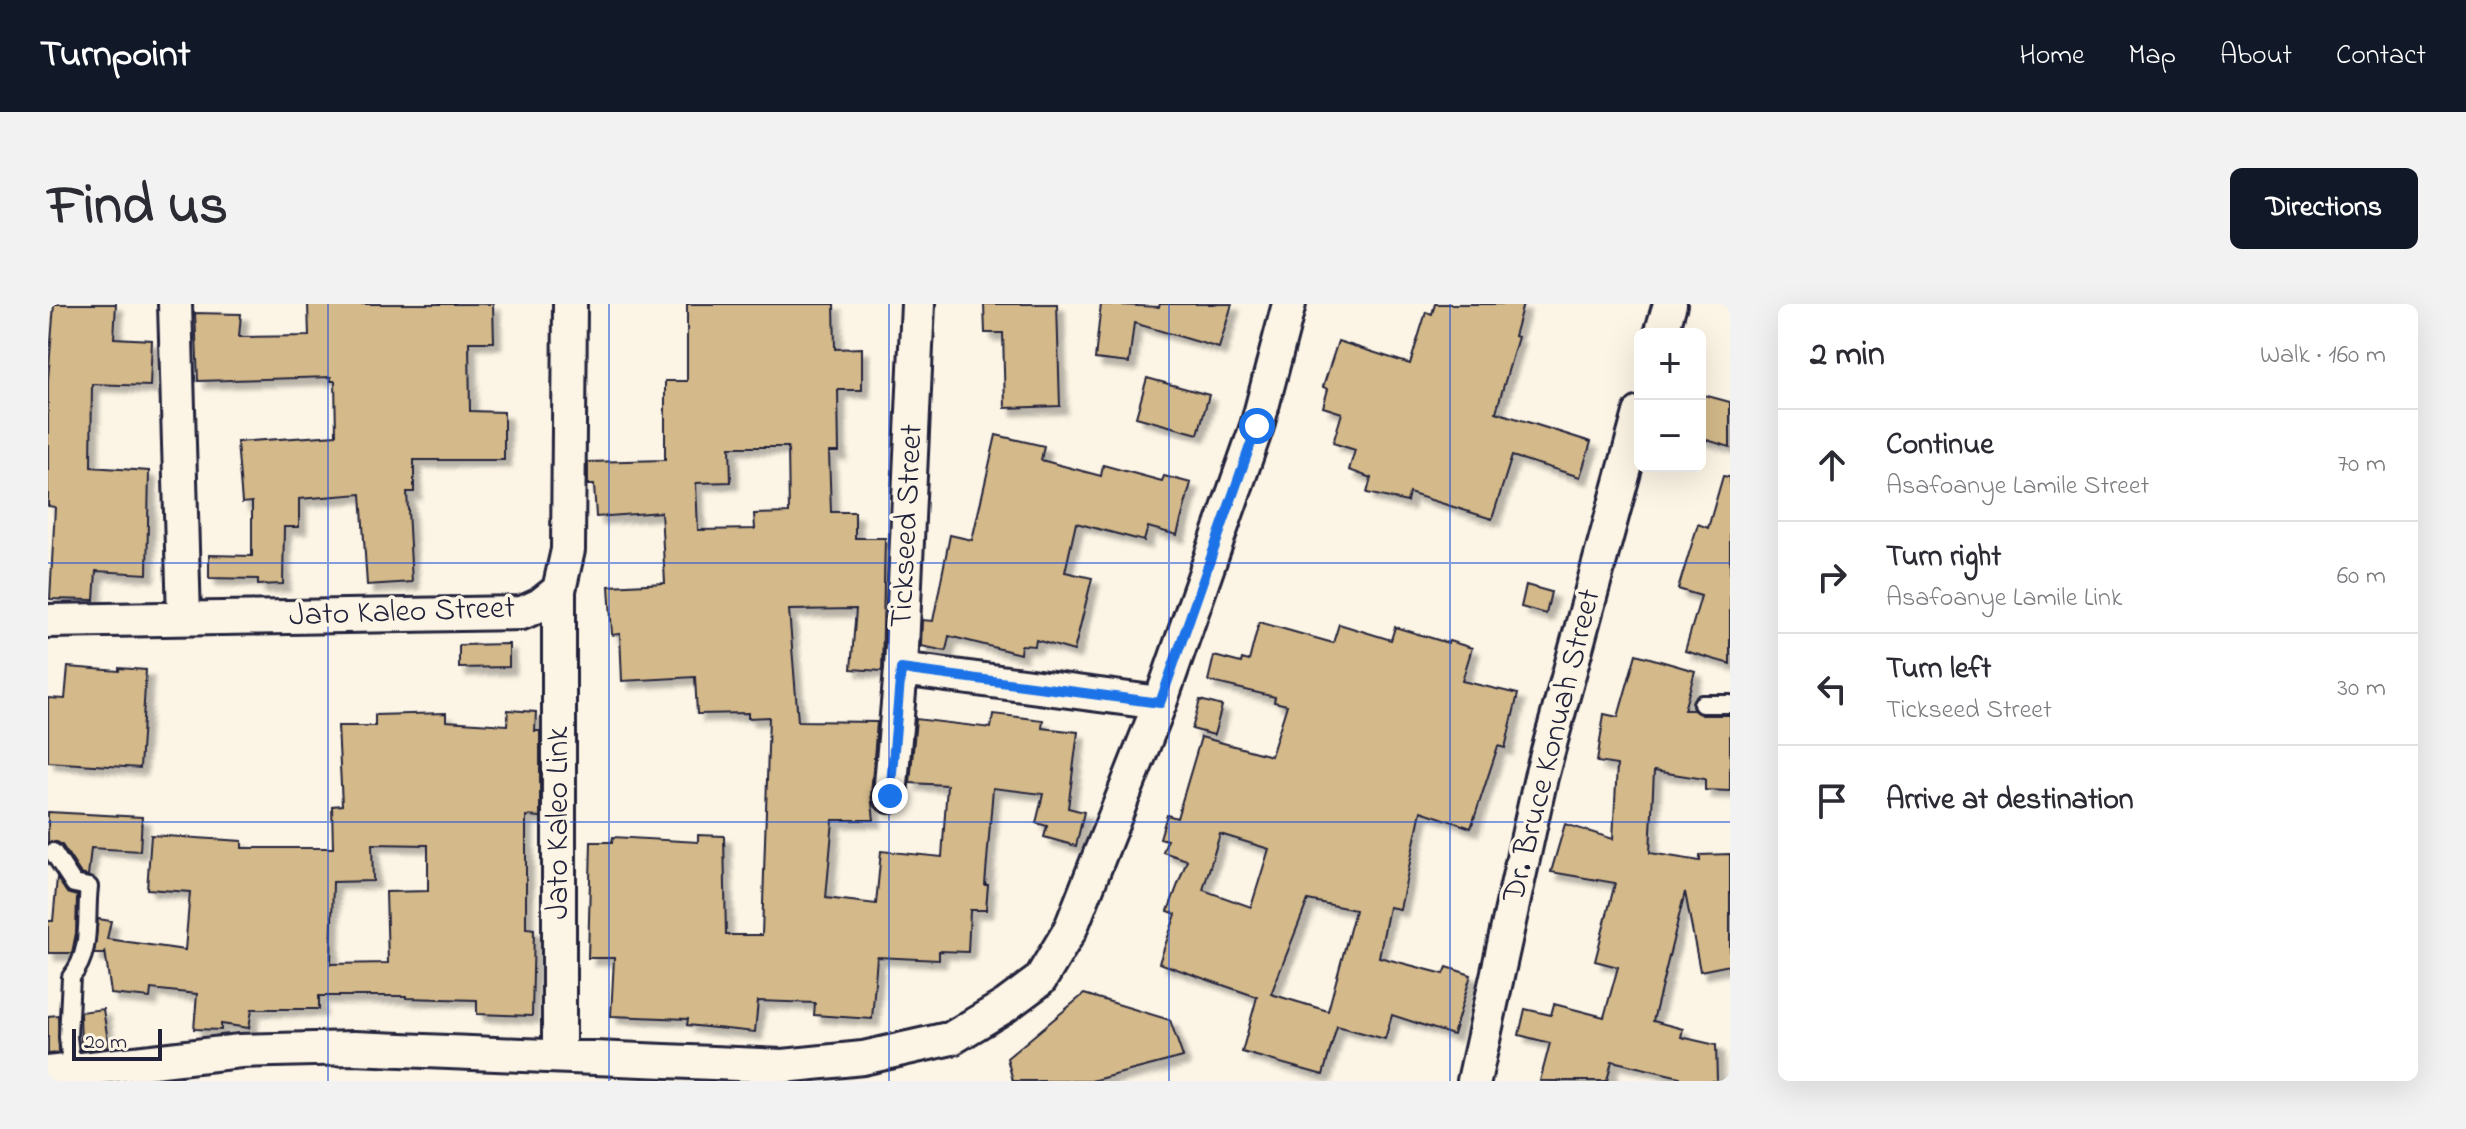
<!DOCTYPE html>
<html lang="en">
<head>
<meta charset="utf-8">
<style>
  body { margin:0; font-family:"Indie Flower",sans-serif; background:#f2f2f3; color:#2b2b33 }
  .controls { position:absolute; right:24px; top:24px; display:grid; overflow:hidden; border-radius:12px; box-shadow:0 8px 32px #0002 }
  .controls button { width:72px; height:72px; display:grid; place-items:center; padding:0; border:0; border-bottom:2px solid #e1e1e2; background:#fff; color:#2b2b33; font:40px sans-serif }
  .scale { position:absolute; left:24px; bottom:20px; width:90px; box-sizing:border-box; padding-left:8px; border:4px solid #22223b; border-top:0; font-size:22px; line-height:28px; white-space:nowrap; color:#22223b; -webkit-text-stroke:6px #fcf5e5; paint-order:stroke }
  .stop { position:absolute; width:24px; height:24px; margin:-18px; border:6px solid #1a73e8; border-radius:50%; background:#fff }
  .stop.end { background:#1a73e8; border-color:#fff; box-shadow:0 2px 8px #0008 }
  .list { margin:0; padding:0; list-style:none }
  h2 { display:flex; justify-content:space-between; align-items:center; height:104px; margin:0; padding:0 32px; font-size:34px }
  h2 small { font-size:26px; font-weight:400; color:#7c7c81 }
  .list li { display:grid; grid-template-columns:52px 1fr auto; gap:24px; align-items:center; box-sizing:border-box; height:112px; padding:0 32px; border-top:2px solid #e1e1e2 }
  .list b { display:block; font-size:30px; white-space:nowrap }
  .list p { margin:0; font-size:26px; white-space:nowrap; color:#7c7c81 }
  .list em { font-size:26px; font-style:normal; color:#7c7c81 }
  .icon { flex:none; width:44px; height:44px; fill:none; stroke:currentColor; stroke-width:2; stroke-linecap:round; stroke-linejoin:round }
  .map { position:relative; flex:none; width:1682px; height:777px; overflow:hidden; border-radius:12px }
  header { display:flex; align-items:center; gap:48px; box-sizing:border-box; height:112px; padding:0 40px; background:#111827; color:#fff }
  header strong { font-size:38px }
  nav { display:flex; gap:44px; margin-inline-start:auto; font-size:28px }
  .intro { display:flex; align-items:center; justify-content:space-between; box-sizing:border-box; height:192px; padding:0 48px }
  h1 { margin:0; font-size:56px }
  .button { padding:20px 36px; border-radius:12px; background:#111827; color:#fff; font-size:28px; font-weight:700 }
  main { display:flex; gap:48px; padding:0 48px }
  aside { flex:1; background:#fff; border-radius:12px; box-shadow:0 8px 32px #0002 }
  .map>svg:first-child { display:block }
  .building { fill:#d4ba8a; stroke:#22223b; stroke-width:2; fill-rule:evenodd; filter:url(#shadow) }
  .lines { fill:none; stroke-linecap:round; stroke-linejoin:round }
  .service-casing { stroke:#22223b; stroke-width:22 }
  .minor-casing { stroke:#22223b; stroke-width:38 }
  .service { stroke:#fcf5e5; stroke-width:16 }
  .minor { stroke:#fcf5e5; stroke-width:32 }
  .route { stroke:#1a73e8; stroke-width:10 }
  .grid { fill:none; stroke:#1d4ed8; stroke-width:2; stroke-opacity:0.55 }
  .labels { text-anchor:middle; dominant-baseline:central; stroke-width:7; stroke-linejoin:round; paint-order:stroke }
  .street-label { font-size:32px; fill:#22223b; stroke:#fcf5e5 }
</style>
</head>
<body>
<header>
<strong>Turnpoint</strong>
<nav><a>Home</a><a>Map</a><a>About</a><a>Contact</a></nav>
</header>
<div class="intro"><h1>Find us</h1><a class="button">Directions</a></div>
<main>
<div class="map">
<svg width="1682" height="777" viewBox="0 0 1682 777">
  <defs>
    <filter id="shadow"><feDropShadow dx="7" dy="7" stdDeviation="2" flood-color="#0004"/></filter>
  </defs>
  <rect width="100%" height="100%" fill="#fcf5e5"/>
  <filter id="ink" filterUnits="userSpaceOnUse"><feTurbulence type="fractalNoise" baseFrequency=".0125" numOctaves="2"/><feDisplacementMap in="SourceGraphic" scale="16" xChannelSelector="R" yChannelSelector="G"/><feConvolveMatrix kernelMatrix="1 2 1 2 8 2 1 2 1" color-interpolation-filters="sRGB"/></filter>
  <g filter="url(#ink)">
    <path class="building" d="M6 0H68L66 34 104 36 102 82 44 80 43 163 101 167 99 270 48 267 46 296 2 295 7 203 0 202V76Z
      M260 0H445L446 38H421L422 107 456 108V156H366V188H359L364 278 319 281 313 190 251 195V223H236L235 280 210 281V275L161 274V251L204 252V198L194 199 189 138 288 131 287 77H283V73L150 77 147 9 193 10 191 33 261 32Z
      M639 0H786L787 45 814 44V86H790L791 148H781L783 208H807V234H837L834 367 803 365 808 305 741 306 750 417 829 418 823 490 826 516H785L778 594 828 600 833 547 894 553 899 481 862 479 868 415 943 424 945 410 995 416 994 424 1030 428 1020 504 1036 508 1028 542 996 533 999 522 988 519 995 490 945 484 937 581H940L938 606H922L920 648 891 647V656L829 653 824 715 766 711 767 699 710 697 707 728 639 721 640 715 563 712 566 654H540L543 538H564L565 533 650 538V531L676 532 678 631H714L721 413 700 414V409L649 410 647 373 574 377 572 330 564 331 561 282 617 279 613 208 548 213 546 181H540V158L617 156V77H639ZM682 143H740L741 209 706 210 707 225 650 226 648 179 683 178Z
      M936 0H1009L1012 102 957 104 955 29H937Z
      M1053 0 1111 3 1112 0H1184L1171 44 1086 19 1081 59 1047 55Z
      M1387 0H1475L1466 32 1470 33 1448 108 1543 138 1532 173 1464 152 1444 215 1361 189 1359 198 1319 189 1323 174 1301 166 1307 146 1285 139 1294 109 1275 103 1280 85 1275 83 1290 37 1362 60 1378 8 1384 10Z
      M1099 74 1161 91 1150 130 1088 113Z
      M1652 90 1682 98V143L1652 134Z
      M948 131 996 142 993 156 1053 172 1055 161 1114 177 1116 172 1143 179 1129 231 1100 223 1096 237 1028 219 1017 268 1044 274 1026 347 988 336 987 342 973 341 972 350 901 332 898 347 873 342 874 316 885 317 902 231 924 236Z
      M1675 172 1682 173V360L1637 347 1653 292 1630 285 1650 220 1660 224Z
      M1478 281 1503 288 1498 310 1473 303Z
      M1211 318 1285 339 1291 320 1343 336 1347 323 1400 339 1401 337 1424 344 1414 377 1470 390 1457 444 1450 442 1423 524 1373 507 1352 605 1341 603 1331 653 1396 670 1399 663 1423 671 1405 731 1344 711 1337 735 1289 722 1275 771 1194 748 1209 693 1111 659 1128 610 1120 607 1139 556 1115 548 1119 536 1112 534 1119 511 1129 514 1153 433 1223 452 1239 401 1226 398 1227 393 1160 377 1166 352 1193 359 1194 355 1201 357ZM1172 530 1221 545 1203 603 1155 586ZM1260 596 1307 606 1280 707 1223 690Z
      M461 340V363L411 364V341Z
      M1588 350 1647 367 1636 406H1645L1654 411H1682V487L1657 486V475L1606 467 1602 549 1652 557V551L1682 550V661L1652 667 1637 588 1605 717 1635 725 1633 733 1668 741 1669 777H1632V773L1564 757 1559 777H1492L1502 739 1471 731 1477 705 1503 711 1506 700 1556 713 1570 663 1547 657 1567 579 1503 568 1517 520 1565 535 1569 461 1549 458 1556 410 1570 413Z
      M20 363 71 367V364L98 366 92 464 0 458V394L17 395Z
      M1152 396 1174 402 1166 431 1144 425Z
      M460 406 488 408 487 427H492V513L478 512V624L486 625 484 712 429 710V696L358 694V692H271V705H204L201 724 173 720V726L146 725 149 690 103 685 102 694 63 690 57 646V650H46L50 615 63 617 59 635 137 646 142 588 99 585 103 531 194 537V544H285L284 502 294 501 290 422H327V411L398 409V417L459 421ZM324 540 380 541V587L338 588 340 659 283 660 285 578 325 577Z
      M0 508 94 513 92 547 43 544 40 572 33 570 14 541 9 538H0Z
      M9 574 19 589 29 592 28 629 24 649H0V617H5Z
      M1036 690 1122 716 1135 753 1043 777H965L959 754Z
      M55 705 61 743 33 746 32 708Z
      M10 711 11 749 0 750V712Z"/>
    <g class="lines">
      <g class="service-casing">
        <path id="service" d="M1654 400H1682
          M5 548 26 580 41 583C37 614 45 647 23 673L20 733 24 766"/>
      </g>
      <g class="minor-casing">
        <path id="minor" d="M127 0 136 314
          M1613 30 1622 0
          M0 317 474 309 492 301 511 286
          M853 365 1112 399
          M842 492 853 365 870 0
          M511 752V286L520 246 522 0
          M0 769 192 747 306 744 735 762 815 754 904 734 957 702 992 676 1022 626 1112 399 1209 122 1241 0
          M1426 777 1493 473 1592 109"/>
      </g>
      <use href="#service" class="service"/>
      <use href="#minor" class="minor"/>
    </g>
  </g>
  <g class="lines" filter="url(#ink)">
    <path class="route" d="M842 492 853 365 1112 399 1209 122"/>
  </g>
  <path class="grid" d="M280 0V777M561 0V777M841 0V777M1121 0V777M1402 0V777M0 259H1682M0 518H1682"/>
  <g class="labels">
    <g class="street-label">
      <text transform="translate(860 222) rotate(-87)">Tickseed Street</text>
      <text transform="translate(354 309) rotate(-2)">Jato Kaleo Street</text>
      <text transform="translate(1505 442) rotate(-76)">Dr. Bruce Konuah Street</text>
      <text transform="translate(511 519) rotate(-90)">Jato Kaleo Link</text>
    </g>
  </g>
</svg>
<div class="controls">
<button>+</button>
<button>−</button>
</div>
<div class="scale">20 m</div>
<div class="stop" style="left:1209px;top:122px"></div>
<div class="stop end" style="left:842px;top:492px"></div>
</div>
<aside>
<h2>2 min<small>Walk · 160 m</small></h2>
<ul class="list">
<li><svg class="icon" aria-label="ahead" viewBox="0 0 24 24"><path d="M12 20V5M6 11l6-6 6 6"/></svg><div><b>Continue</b><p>Asafoanye Lamile Street</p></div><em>70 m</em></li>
<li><svg class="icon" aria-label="right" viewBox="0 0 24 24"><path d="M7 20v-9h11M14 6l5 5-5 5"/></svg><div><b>Turn right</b><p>Asafoanye Lamile Link</p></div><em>60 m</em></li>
<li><svg class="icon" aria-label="left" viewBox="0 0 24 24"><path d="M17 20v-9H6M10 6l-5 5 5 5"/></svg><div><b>Turn left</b><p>Tickseed Street</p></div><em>30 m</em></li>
<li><svg class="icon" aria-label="arrive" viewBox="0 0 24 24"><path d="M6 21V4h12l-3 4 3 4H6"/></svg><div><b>Arrive at destination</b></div></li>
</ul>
</aside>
</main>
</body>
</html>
